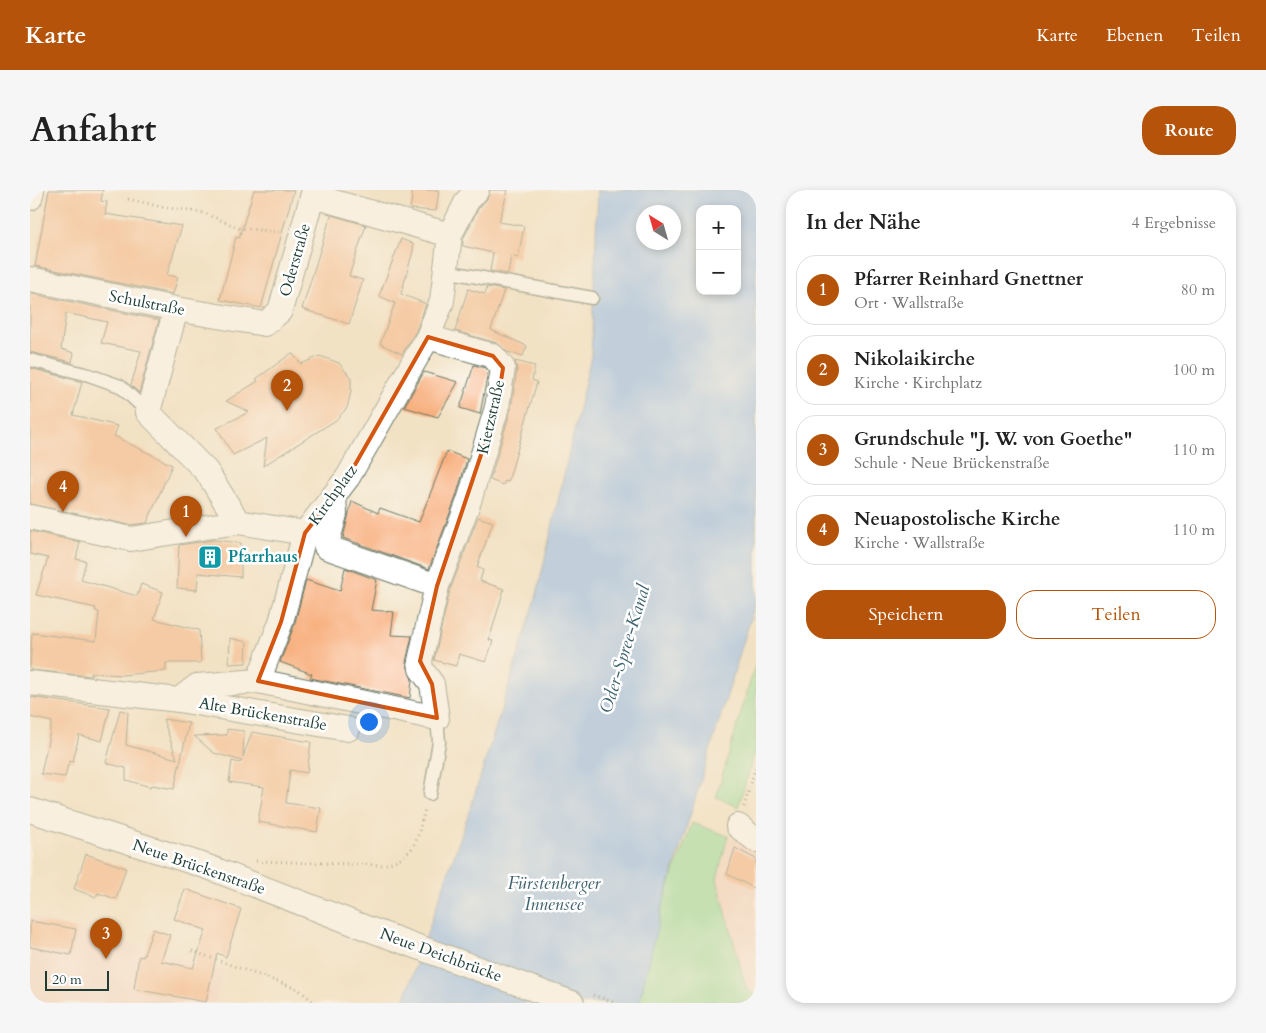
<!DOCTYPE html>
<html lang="de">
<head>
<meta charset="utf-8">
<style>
  body { margin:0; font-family:Cardo,serif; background:#f6f6f6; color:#222 }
  .controls { position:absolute; right:15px; top:15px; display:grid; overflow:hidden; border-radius:10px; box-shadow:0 2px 8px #0003 }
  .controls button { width:45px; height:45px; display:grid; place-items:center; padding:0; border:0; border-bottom:1px solid #e0e0e0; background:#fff; color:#222; font:25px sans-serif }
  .compass { position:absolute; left:606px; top:15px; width:45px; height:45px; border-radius:50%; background:#fff; box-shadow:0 2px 8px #0003; rotate:323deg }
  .scale { position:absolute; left:15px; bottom:12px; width:64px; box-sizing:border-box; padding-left:5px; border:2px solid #1f3d34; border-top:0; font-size:14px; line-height:18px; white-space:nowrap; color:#1f3d34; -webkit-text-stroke:4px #fff; paint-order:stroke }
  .you { position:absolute; left:338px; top:531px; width:18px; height:18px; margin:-12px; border:4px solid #fff; border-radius:50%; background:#1a73e8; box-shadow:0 0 0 8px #1a73e833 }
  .badge { display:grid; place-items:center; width:32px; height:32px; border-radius:50%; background:#b45309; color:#fff; font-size:16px; font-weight:700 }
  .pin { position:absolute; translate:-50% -41px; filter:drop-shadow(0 1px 2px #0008) }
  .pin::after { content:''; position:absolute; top:26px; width:18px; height:15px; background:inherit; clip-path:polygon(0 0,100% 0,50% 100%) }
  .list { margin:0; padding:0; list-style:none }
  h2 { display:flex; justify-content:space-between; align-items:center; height:65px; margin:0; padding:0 20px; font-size:21px }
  h2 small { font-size:16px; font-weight:400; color:#767676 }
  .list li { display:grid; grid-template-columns:32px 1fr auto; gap:15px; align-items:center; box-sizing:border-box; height:70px; margin:0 10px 10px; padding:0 10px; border:1px solid #e0e0e0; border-radius:20px }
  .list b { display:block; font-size:19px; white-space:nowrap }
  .list p { margin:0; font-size:16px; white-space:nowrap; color:#767676 }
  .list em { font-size:16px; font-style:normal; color:#767676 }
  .actions { display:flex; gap:10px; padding:15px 20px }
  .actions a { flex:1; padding:11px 0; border:1px solid #b45309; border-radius:20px; text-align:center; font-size:18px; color:#b45309 }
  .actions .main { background:#b45309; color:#fff }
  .map { position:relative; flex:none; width:726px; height:813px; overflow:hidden; border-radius:20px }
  header { display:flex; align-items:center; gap:30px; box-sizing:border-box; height:70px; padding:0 25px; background:#b45309; color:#fff }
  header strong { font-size:24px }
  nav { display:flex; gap:28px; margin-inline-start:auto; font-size:18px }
  .intro { display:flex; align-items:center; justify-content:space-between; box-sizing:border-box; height:120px; padding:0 30px }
  h1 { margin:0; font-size:35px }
  .button { padding:12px 22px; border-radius:20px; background:#b45309; color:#fff; font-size:18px; font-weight:700 }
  main { display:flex; gap:30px; padding:0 30px }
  aside { flex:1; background:#fff; border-radius:20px; box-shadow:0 2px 8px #0003 }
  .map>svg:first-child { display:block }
  .built { fill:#f5d2c3 }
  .green { fill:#90de9b; stroke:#588e68 }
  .water { fill:#88b9f4; stroke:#547b94; fill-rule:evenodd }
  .building { fill:#f8b07f }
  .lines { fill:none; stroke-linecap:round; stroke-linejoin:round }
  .service-casing { stroke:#697766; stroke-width:15 }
  .minor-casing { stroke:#697766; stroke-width:26 }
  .path { stroke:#697766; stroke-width:3; stroke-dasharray:1 4; stroke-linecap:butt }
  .service { stroke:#fff; stroke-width:12 }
  .minor { stroke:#fff; stroke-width:24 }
  .marked { fill:none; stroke:#d45610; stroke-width:4; stroke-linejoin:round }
  .labels { text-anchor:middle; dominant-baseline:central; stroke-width:5; stroke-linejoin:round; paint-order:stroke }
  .street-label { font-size:16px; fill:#1f3d34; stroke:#fff }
  .culture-label { font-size:16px; font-weight:bold; fill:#0d838f; stroke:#fff; text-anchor:start }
  .water-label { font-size:18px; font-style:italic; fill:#3e626e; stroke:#fff }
</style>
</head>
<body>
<header>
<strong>Karte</strong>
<nav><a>Karte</a><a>Ebenen</a><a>Teilen</a></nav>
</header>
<div class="intro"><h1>Anfahrt</h1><a class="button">Route</a></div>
<main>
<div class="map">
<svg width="726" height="813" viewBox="0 0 726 813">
  <rect width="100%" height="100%" fill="#fff"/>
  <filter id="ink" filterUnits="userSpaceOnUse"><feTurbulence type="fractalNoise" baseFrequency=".02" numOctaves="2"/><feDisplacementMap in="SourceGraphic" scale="10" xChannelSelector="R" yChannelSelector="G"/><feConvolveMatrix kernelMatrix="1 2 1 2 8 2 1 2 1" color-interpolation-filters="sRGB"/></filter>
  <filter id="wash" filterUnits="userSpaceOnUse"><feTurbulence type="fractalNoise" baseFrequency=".0096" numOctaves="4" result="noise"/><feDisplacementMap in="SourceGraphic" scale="20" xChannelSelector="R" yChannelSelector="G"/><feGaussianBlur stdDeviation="1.12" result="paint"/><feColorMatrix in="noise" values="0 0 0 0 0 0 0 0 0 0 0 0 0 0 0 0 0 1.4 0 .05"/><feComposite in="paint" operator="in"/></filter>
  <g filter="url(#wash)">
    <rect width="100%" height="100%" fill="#f2e2c4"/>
    <path class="built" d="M700 647 726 662V804L718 798 688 690Z
      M0 726 194 780 186 813H0Z"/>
    <path class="green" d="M726 472V559L708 617 686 607Z
      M662 633 698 646 687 689 716 798 726 806V813H608L631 717Z"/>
    <path class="water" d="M568 0H726V411L632 717 609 813H364L374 810 440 620 506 408 561 166ZM670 19H707V101H670ZM614 22H644V52H614Z"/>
    <g id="blocks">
      <path class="building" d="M19 0H73L71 11 77 12 75 24 152 36 137 85 148 87 143 104 5 76Z
        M224 0H264L231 118 190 110 206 47 209 48Z
        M383 0H409L406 21 380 19Z
        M460 0H478L469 32 494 36 488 68 481 66 478 84 460 81 463 63 433 56V49L448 19 457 9Z
        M301 25 336 35 319 86 333 90 319 134 272 119Z
        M371 49 383 54V61L371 104 396 114 386 141 372 164 350 154 365 113 349 106Z
        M457 97 474 100 461 140 497 156 493 166 477 162 467 153 425 141 438 99 455 104Z
        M3 104 129 130 109 203 101 195 111 161 71 153 77 132 36 123 31 159 44 163 42 172 0 162V106Z
        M262 163 271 174 290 166 309 173 321 188V202L317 218 306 230 233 276 237 248 203 265 187 238 219 222 196 211 228 191 226 189Z
        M485 171 505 176 502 190 507 192 478 292 475 291 473 295 460 290 481 219 487 180Z
        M444 175 455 178 458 182 450 224 430 218Z
        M0 178 52 192 43 225 88 236 84 246 142 275 117 333 99 335 0 314Z
        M394 182 428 192 408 227 374 217Z
        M417 261 437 269 426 307 399 379 313 348 322 311 348 323 350 318 389 332Z
        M448 327 463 332 447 377 453 380 450 391 474 399 459 450 463 451 456 472 429 464 426 476 404 470 420 400Z
        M0 341 50 352 46 369 56 371 51 390 107 406 111 394 133 402 124 429 169 440 171 473H136V481L92 485 61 483V486L0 480 2 443 66 451 69 422 65 421 66 418 6 405 18 368 0 364Z
        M184 350 211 353V387L168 383 167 400 147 398 149 355Z
        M315 378 347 390 341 420 364 422 361 445 382 446 376 472 382 490 380 508 280 488 282 484 250 472 264 436 276 390 310 401Z
        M200 448 217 452 216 473 199 474Z
        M0 507 80 518 72 551 49 545 43 572 39 571 35 587 11 584 22 532 0 527Z
        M90 520 98 522 96 555 147 569 133 529 159 533 144 599 122 595 121 597 96 590V578L76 573Z
        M197 539 214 541 213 567 222 542 281 552 277 583 260 580 256 613 291 618 287 642 228 632 234 597 199 592 202 571 210 573 212 571 184 563 164 546 197 545Z
        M705 658 726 669V699L697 684Z
        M56 664 96 678 86 709 68 703 66 707 44 699Z
        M155 699 211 719 196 767 187 763 176 812 104 799 109 766 113 767 123 739 140 745 131 771 163 778 176 740 144 729Z
        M0 731 46 739 41 765 0 757Z"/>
    </g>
  </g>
  <g filter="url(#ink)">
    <use href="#blocks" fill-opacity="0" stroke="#697766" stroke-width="1"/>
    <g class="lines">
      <g class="service-casing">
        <path id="service" d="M415 81 562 108
          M0 170 59 185 90 196 118 222
          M400 604 409 552 407 528"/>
      </g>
      <g class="minor-casing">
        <path id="minor" d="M283 6 420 45
          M0 8 2 0
          M0 89 146 119 235 134 250 121 284 0
          M146 119 118 222 177 282 208 332 275 343
          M304 305 305 324 296 357 407 396
          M0 327 101 349 208 332
          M228 491 251 432 275 343 318 287 398 147 412 111 420 45 437 11 447 0
          M0 493 149 510 318 539
          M149 510 167 496 228 491 407 528 402 494 391 479 390 471 407 396 439 311 467 217 473 178 463 166 398 147
          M0 620 178 677 336 738 542 813
          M708 636 726 650"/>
      </g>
      <path class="path" d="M98 9 132 17 174 23 209 38 249 42
        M714 617 726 576
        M226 671 353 675C388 665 386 651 395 619
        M162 761 268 799 285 813
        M563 805 586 813"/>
      <use href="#service" class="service"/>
      <use href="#minor" class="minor"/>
    </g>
  </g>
  <path d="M0 0H726V813H0ZM398 147 463 166 473 178 467 217 407 396 390 471 402 494 407 528 228 491 251 432 275 343 318 287Z" fill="#f2e2c4" fill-opacity=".55" fill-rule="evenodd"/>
  <path class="marked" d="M398 147 463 166 473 178 467 217 407 396 390 471 402 494 407 528 228 491 251 432 275 343 318 287Z"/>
  <defs>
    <g id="building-square" transform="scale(1.25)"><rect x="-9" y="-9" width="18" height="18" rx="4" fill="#0f9aa8" stroke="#fff"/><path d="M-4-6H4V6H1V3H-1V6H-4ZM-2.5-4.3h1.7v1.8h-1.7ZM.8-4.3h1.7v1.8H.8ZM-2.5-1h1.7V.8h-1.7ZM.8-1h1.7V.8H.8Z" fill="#fff"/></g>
  </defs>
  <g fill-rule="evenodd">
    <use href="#building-square" x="180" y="367"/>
  </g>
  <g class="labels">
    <g class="street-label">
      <text transform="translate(265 70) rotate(-74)">Oderstraße</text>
      <text transform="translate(117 113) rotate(11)">Schulstraße</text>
      <text transform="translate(461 227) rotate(-77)">Kietzstraße</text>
      <text transform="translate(303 305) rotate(-54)">Kirchplatz</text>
      <text transform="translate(233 524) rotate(10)">Alte Brückenstraße</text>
      <text transform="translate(169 677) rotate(19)">Neue Brückenstraße</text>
      <text transform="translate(411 765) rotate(20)">Neue Deichbrücke</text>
    </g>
    <g class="culture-label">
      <text x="198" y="367">Pfarrhaus</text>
    </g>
    <g class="water-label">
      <text transform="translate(595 459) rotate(-73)">Oder-Spree-Kanal</text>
      <text x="524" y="693">Fürstenberger<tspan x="524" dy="21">Innensee</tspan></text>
    </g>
  </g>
</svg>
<div class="controls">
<button>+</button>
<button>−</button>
</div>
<svg class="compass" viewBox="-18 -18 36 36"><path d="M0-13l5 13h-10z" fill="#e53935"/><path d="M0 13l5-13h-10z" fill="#767676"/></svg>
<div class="scale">20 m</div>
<div class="you"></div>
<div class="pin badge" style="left:156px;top:347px">1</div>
<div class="pin badge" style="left:257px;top:221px">2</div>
<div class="pin badge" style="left:76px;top:769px">3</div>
<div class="pin badge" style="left:33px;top:322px">4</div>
</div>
<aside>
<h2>In der Nähe<small>4 Ergebnisse</small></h2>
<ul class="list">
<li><span class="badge">1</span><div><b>Pfarrer Reinhard Gnettner</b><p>Ort · Wallstraße</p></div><em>80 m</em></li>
<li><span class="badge">2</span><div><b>Nikolaikirche</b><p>Kirche · Kirchplatz</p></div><em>100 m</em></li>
<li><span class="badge">3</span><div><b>Grundschule &quot;J. W. von Goethe&quot;</b><p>Schule · Neue Brückenstraße</p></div><em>110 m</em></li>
<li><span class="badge">4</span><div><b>Neuapostolische Kirche</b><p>Kirche · Wallstraße</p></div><em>110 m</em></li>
</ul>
<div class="actions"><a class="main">Speichern</a><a>Teilen</a></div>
</aside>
</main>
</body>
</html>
